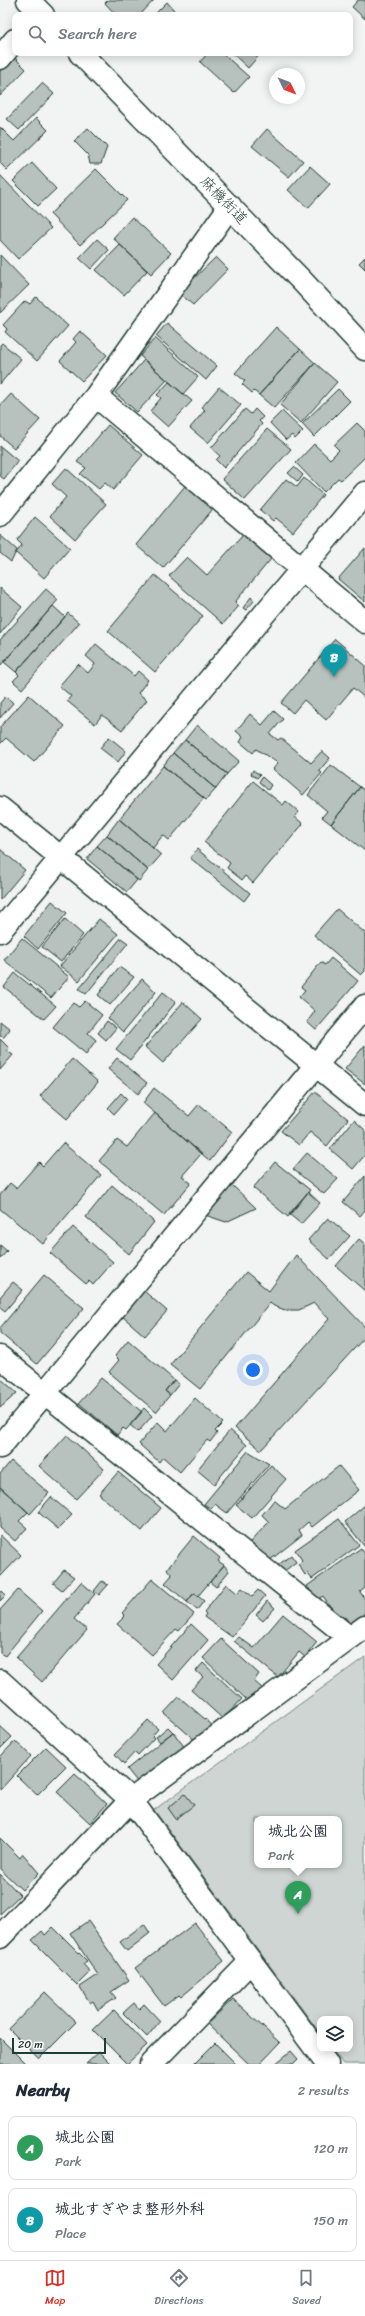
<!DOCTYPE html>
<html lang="en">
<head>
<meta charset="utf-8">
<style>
  body { margin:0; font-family:Sriracha,"Klee One",sans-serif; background:#f6f6f7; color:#1f2937 }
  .controls { position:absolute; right:12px; bottom:12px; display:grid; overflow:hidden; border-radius:8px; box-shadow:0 2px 10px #0003 }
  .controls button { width:36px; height:36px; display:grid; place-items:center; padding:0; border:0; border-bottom:1px solid #e0e1e3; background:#fff; color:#1f2937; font:20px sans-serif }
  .compass { position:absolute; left:269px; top:68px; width:36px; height:36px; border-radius:50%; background:#fff; box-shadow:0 2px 10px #0003; rotate:133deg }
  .scale { position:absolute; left:12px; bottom:10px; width:94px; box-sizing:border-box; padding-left:4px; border:2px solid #1f3d34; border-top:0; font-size:11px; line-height:14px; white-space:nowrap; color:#1f3d34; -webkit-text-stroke:3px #fff; paint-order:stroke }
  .you { position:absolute; left:253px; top:1370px; width:14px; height:14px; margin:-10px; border:3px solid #fff; border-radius:50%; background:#1a73e8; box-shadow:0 0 0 6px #1a73e833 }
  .badge { display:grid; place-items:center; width:26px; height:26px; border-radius:50%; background:#d93025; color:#fff; font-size:13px; font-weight:700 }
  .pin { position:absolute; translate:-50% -33px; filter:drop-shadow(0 1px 2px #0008) }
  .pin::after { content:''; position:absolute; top:21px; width:14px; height:12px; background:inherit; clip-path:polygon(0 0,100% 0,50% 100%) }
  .popup { position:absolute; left:254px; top:1816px; width:88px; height:52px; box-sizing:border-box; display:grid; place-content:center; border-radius:8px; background:#fff; filter:drop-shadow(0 1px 3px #0005); font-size:13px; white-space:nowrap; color:#747a83 }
  .popup b { font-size:15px; color:#1f2937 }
  .popup::after { content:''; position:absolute; left:50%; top:100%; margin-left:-8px; border:8px solid transparent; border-top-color:#fff }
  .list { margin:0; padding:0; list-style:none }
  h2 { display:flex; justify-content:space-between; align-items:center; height:52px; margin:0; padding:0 16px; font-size:17px }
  h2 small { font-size:13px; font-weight:400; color:#747a83 }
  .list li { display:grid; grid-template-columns:26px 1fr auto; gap:12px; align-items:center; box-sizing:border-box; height:64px; margin:0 8px 8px; padding:0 8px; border:1px solid #e0e1e3; border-radius:8px }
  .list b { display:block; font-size:15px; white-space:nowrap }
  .list p { margin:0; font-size:13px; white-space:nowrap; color:#747a83 }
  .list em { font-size:13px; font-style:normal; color:#747a83 }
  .icon { flex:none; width:22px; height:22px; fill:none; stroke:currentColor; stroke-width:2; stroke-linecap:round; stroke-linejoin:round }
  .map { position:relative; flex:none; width:365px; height:2064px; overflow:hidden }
  .search { position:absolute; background:#fff; box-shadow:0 2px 10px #0003; left:12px; right:12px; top:12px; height:44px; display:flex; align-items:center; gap:10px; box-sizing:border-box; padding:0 14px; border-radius:8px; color:#747a83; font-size:15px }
  .sheet { height:196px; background:#fff }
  nav { display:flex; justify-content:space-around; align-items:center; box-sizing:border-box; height:56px; border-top:1px solid #e0e1e3; background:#fff; font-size:11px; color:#747a83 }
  nav a { display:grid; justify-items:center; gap:2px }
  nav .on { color:#d93025 }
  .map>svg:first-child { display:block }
  .green { fill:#ced5d3; stroke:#768984; fill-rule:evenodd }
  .building { fill:#b7c1bd; stroke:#1f3d34 }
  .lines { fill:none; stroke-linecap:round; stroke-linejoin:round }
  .minor-casing { stroke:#1f3d34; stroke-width:25 }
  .tertiary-casing { stroke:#1f3d34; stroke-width:25 }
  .minor { stroke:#fff; stroke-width:22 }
  .tertiary { stroke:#fff; stroke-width:22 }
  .labels { text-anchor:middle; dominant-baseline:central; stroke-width:3; stroke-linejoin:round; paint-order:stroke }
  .street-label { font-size:15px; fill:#1f3d34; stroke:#fff }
</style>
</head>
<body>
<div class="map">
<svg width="365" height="2064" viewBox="0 0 365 2064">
  <rect width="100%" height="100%" fill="#f2f3f3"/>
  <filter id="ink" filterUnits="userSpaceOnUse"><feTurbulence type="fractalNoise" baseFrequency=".025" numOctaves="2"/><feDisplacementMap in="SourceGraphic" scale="8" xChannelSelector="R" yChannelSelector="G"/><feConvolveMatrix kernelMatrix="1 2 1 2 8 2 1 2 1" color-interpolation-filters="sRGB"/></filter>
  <g filter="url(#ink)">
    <path class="green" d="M365 1657V2064H343L332 2049H350V2019H320V2033L154 1810ZM257 1819H339V1865H257Z"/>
    <path class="building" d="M108 0H154L140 15H116L105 3Z
      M358 0H365V19L352 7Z
      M167 2 178 15H154Z
      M208 53H222L249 77 234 93 200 62Z
      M232 53H261L248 68Z
      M12 55 26 69 0 96V71Z
      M42 83 54 94 19 130 7 119Z
      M36 118 48 130 7 170 0 163V127L14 141Z
      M88 128 107 147 101 164H90L88 155 74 141Z
      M267 129 303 161 289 177 252 146Z
      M32 163 56 189 38 206 13 181Z
      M310 166 330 184 308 208 288 190Z
      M96 169 127 200 80 245 50 214Z
      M0 175 51 228 18 259 0 240Z
      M132 217 171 253 151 274 113 238Z
      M97 239 109 250 91 269 79 258Z
      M120 245 147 271 124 295 96 270Z
      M0 255 29 285 0 313Z
      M216 257 228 269 193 305 179 293Z
      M365 257V269L359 263Z
      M36 297 68 326 37 361 5 332 7 329 3 325 25 301 30 304Z
      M167 323 217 366 206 380 156 336Z
      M276 327 300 349 259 395 254 391 252 393 242 384 245 381 235 373Z
      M80 331 107 355 82 381 60 361 76 342 73 339Z
      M155 338 198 377 183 394 140 356Z
      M2 343 21 359 0 384V345Z
      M300 349 315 363 274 408 259 395Z
      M144 360 167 380 137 412 115 393Z
      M315 363 337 382 301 423 280 405Z
      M169 382 192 401 168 427 150 411 161 398 157 395Z
      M219 387 241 405 208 443 190 428 205 410 202 407Z
      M338 389 350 401 314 437 302 424Z
      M11 394 40 420 14 448 0 436V406Z
      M245 409 251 414 255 409 263 417 259 421 262 424 224 468 216 460 220 456 211 448Z
      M282 411 303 431 295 439 292 435 286 440 270 423Z
      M357 423 365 431V457L341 480 338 478 324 492 296 463 314 444 330 459 339 450 334 445Z
      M108 425 143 455 113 490 105 483 99 489 80 474 86 468 77 462Z
      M267 429 291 449 245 500 222 479Z
      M0 446 18 461 4 479 0 476Z
      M294 467 303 475 298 482 288 473Z
      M66 468 106 504 75 539 50 516 66 497 52 484Z
      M304 478 323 495 293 532 276 518 273 521 260 510 286 479 297 487Z
      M185 486 213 509 163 568 136 545Z
      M35 517 70 548 44 578 16 553 22 545 17 540Z
      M0 535 17 550 11 562 0 553Z
      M243 535 271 559 235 602 239 606 223 624 169 576 187 557 207 575Z
      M365 548V602L338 579Z
      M155 575 203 616 155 672 108 631Z
      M0 588 22 607 0 634Z
      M46 589 58 600 0 666V640Z
      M251 597 254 601 246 610 243 608Z
      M53 606 65 617 16 672 4 662Z
      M68 613 79 623 22 689 13 681 19 675 16 672Z
      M335 639 365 665V698L353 688 326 720 304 700 293 713 281 703Z
      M96 644 134 676 138 671 148 680 138 693 147 700 122 730 102 715 95 724 67 701 71 696 59 686 78 664 88 673 95 664 86 656Z
      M29 695 65 726 34 762 6 738 0 744V727Z
      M6 696 13 703 0 718V703Z
      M274 711 283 719 270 734 278 740 281 738 311 763 322 751 330 758 319 771 322 773 303 795 273 769 278 763 256 749 253 753 240 742 243 737 236 731 250 714 262 725Z
      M197 725 239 761 227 774 185 740Z
      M109 737 126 751 118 762 100 748Z
      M185 740 227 774 216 789 173 753Z
      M173 753 216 789 206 800 163 766Z
      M331 765 360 787 331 824 322 817 327 811 308 795Z
      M163 766 204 798 169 840 163 835 153 848 119 819Z
      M253 770 260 775 257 778 251 774Z
      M262 777 271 785 268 790 259 782Z
      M253 781 283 805 286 801 299 812 295 817 303 824 253 883 245 876 242 880 227 868 230 863 204 842Z
      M360 787 365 791V851L331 824Z
      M119 819 161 855 148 870 107 835Z
      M107 835 148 870 139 881 97 846Z
      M97 846 137 880 127 892 87 859Z
      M0 849 25 870 0 900Z
      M197 849 250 893 244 901 190 858Z
      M52 901 67 913 38 949 24 936Z
      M337 909 365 933V971L361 975 314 935Z
      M65 919 83 935 61 962 42 947Z
      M99 919 118 934 79 981 60 966Z
      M22 938 69 977 51 998 4 960Z
      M121 938 128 943 86 994 79 989Z
      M331 958 358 981 316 1030 307 1022 315 1011 299 997 305 990 301 987 321 962 325 965Z
      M119 967 134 977 110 1005 98 995Z
      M15 973 56 1006 44 1019 4 987Z
      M142 979 156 992 123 1032 108 1018Z
      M163 992 176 1002 130 1060 116 1049Z
      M85 1001 102 1015 88 1033 96 1040 86 1054 53 1027 73 1003 79 1007Z
      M183 1002 202 1019 163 1063 145 1047Z
      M0 1021 10 1029 4 1037 0 1036Z
      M107 1021 116 1028 106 1040 98 1033Z
      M0 1039 9 1048 7 1051 13 1055 0 1070Z
      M365 1045V1084L345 1069Z
      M117 1058 147 1083 138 1094 108 1069Z
      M72 1059 98 1082 67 1119 40 1096Z
      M154 1088 189 1116 199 1104 232 1132 210 1161 143 1103Z
      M315 1092 348 1119 327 1146 310 1132 299 1145 281 1131Z
      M121 1093 127 1099 114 1114 108 1108Z
      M155 1113 201 1154 182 1176 191 1183 164 1215 99 1161 117 1140 127 1147Z
      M354 1120 365 1130V1155L353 1169 330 1149Z
      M63 1143 101 1175 43 1244 0 1209V1195L10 1183 16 1188 39 1162 43 1166Z
      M307 1153 338 1179 324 1194 293 1169Z
      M275 1162 310 1190 288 1217 253 1188Z
      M365 1176V1210L360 1216 343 1202Z
      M112 1185 154 1222 129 1254 86 1217Z
      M232 1185 256 1208 226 1222 205 1215Z
      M308 1192 320 1203 301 1224 289 1214Z
      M328 1218 350 1236 329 1259 308 1240Z
      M73 1227 113 1262 93 1285 89 1281 86 1284 50 1253Z
      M359 1239 365 1244V1291L336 1266Z
      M0 1245 7 1251 0 1259Z
      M296 1255 365 1327V1337L261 1450 235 1428 329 1319 314 1303 299 1310H285L274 1306 270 1303 200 1389 170 1365 246 1272 269 1291Z
      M44 1275 84 1308 37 1364 0 1333V1328Z
      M13 1282 23 1290 5 1311 0 1307V1297Z
      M144 1291 167 1311 145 1336 122 1316Z
      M128 1340 174 1380 165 1391 170 1395 156 1412 109 1372 119 1360 115 1356Z
      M0 1378 17 1393 0 1408Z
      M101 1378 142 1412 126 1430 123 1428 117 1435 79 1403Z
      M174 1380 179 1384 170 1395 165 1391Z
      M195 1398 223 1423 215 1431 217 1433 210 1442 207 1440 180 1472 163 1457 159 1462 139 1444 158 1422 167 1431Z
      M144 1408 152 1416 138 1432 130 1425Z
      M230 1430 247 1445 214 1484 197 1470Z
      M67 1435 104 1469 76 1499 39 1466Z
      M248 1451 269 1464 227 1513 215 1504 211 1509 204 1504Z
      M11 1461 49 1493 30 1514 0 1487V1474Z
      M271 1465 286 1479 252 1518 236 1505Z
      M339 1466 359 1490 312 1527 308 1522 299 1530 302 1535 269 1561 249 1543 269 1522 262 1515 274 1500 285 1509Z
      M118 1472 161 1508 142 1531 99 1494Z
      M0 1487 28 1512 19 1521 27 1528 15 1541 0 1528Z
      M51 1497 72 1515 58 1529 38 1512Z
      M365 1505V1547L345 1522Z
      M339 1519 359 1545 312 1579 307 1573 305 1575 298 1564 302 1560 295 1550Z
      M0 1535 21 1555 0 1577Z
      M194 1536 220 1558 218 1561 224 1565 198 1596 194 1593 187 1602 165 1583 172 1575 167 1569Z
      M361 1548 365 1554V1588L360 1592 365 1599V1613L350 1624 345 1617 340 1620 323 1596 317 1600 307 1586Z
      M291 1555 296 1562 282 1573 277 1566Z
      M224 1565 229 1571 216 1587 210 1582Z
      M64 1570 74 1577 62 1590 53 1583Z
      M152 1579 194 1614 179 1631 176 1629 152 1655 117 1624 125 1616 122 1613Z
      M102 1581 108 1585 99 1595 94 1591Z
      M81 1582 95 1594 74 1619 87 1630 42 1682 16 1658Z
      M226 1584 237 1593 242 1588 252 1596 258 1590 265 1596 232 1637 204 1617 206 1614 204 1612Z
      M18 1590 42 1611 5 1656 0 1653V1610Z
      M2 1591 6 1595 0 1601V1594Z
      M194 1593 204 1601 197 1610 187 1602Z
      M267 1601 275 1608 263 1621 256 1615Z
      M283 1614 317 1642 305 1657 299 1652 278 1677 234 1641 239 1637 254 1648Z
      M191 1624 208 1640 173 1680 156 1664Z
      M221 1639 259 1674 254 1681 263 1689 250 1703 203 1658Z
      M203 1663 242 1699 223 1719 191 1690 203 1677 196 1671Z
      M179 1697 212 1725 197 1742 164 1713Z
      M148 1720 158 1729 152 1736 154 1738 138 1755 135 1752 124 1764 115 1754Z
      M0 1726 12 1737 0 1749Z
      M168 1727 173 1732 160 1742 156 1737Z
      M173 1732 186 1749 139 1784 127 1769Z
      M15 1741 31 1756 0 1790V1757Z
      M46 1747 66 1766 37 1795 17 1776Z
      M75 1774 107 1804 90 1823 57 1792Z
      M185 1794 194 1805 176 1819 168 1808Z
      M0 1838 20 1858 23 1854 39 1873 22 1890 0 1869Z
      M0 1874 20 1895 0 1914Z
      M88 1921 129 1980 111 1992 116 1998 98 2010 93 2001 90 2003 80 1987 98 1975 70 1933Z
      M195 1923 224 1961 181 1997 179 1995 164 2006 135 1968Z
      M144 1924 150 1933 127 1951 120 1942Z
      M53 1927 87 1961 83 1964 90 1972 77 1985 32 1940 42 1931 45 1935Z
      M45 1992 76 2022 39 2059 9 2029Z
      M233 1999 280 2043 260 2064H249L207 2024Z
      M134 2003 139 2009 144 2004 160 2021 147 2037 123 2013Z
      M114 2010 147 2045 127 2064 93 2030Z
      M0 2038 26 2064H0Z
      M215 2043 236 2064H194Z
      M291 2051 298 2059 293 2064H275Z
      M99 2052 111 2064H86Z"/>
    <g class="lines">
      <g class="minor-casing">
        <path id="minor" d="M0 58 15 40
          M96 396 365 622
          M0 515 96 396 230 206
          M0 808 365 1105
          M0 931 365 493
          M0 1357 350 1638
          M0 1447 365 1006
          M0 1681 131 1800 327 2064
          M0 1937 131 1800 365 1627
          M151 2064 251 1961"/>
      </g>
      <g class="tertiary-casing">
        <path id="tertiary" d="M28 0 43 15
          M80 53 303 282 365 349"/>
      </g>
      <use href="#minor" class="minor"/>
      <use href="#tertiary" class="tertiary"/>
    </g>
  </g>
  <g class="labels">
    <g class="street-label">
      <text transform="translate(224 200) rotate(46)">麻機街道</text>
    </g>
  </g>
</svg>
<div class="controls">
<button><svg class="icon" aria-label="layers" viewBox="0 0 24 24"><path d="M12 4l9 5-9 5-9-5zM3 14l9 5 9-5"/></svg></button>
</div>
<svg class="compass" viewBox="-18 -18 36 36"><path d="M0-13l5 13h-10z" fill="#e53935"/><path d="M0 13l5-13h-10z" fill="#747a83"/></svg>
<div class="scale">20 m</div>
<div class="you"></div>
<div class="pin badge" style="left:298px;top:1914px;background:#2e9e5b">A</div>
<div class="popup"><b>城北公園</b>Park</div>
<div class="pin badge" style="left:334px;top:677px;background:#0f9aa8">B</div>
<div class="search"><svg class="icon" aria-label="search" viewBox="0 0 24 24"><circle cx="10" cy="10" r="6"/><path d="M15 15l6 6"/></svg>Search here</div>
</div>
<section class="sheet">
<h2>Nearby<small>2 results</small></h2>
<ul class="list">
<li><span class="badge" style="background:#2e9e5b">A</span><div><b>城北公園</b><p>Park</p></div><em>120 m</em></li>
<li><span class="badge" style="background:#0f9aa8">B</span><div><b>城北すぎやま整形外科</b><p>Place</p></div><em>150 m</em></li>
</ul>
</section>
<nav>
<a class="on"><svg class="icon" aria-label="map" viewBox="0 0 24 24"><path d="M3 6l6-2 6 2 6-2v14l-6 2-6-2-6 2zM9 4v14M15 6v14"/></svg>Map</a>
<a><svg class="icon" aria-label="directions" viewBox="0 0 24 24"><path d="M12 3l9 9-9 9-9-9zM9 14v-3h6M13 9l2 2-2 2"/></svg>Directions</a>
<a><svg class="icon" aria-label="saved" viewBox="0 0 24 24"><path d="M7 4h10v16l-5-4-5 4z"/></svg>Saved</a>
</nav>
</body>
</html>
